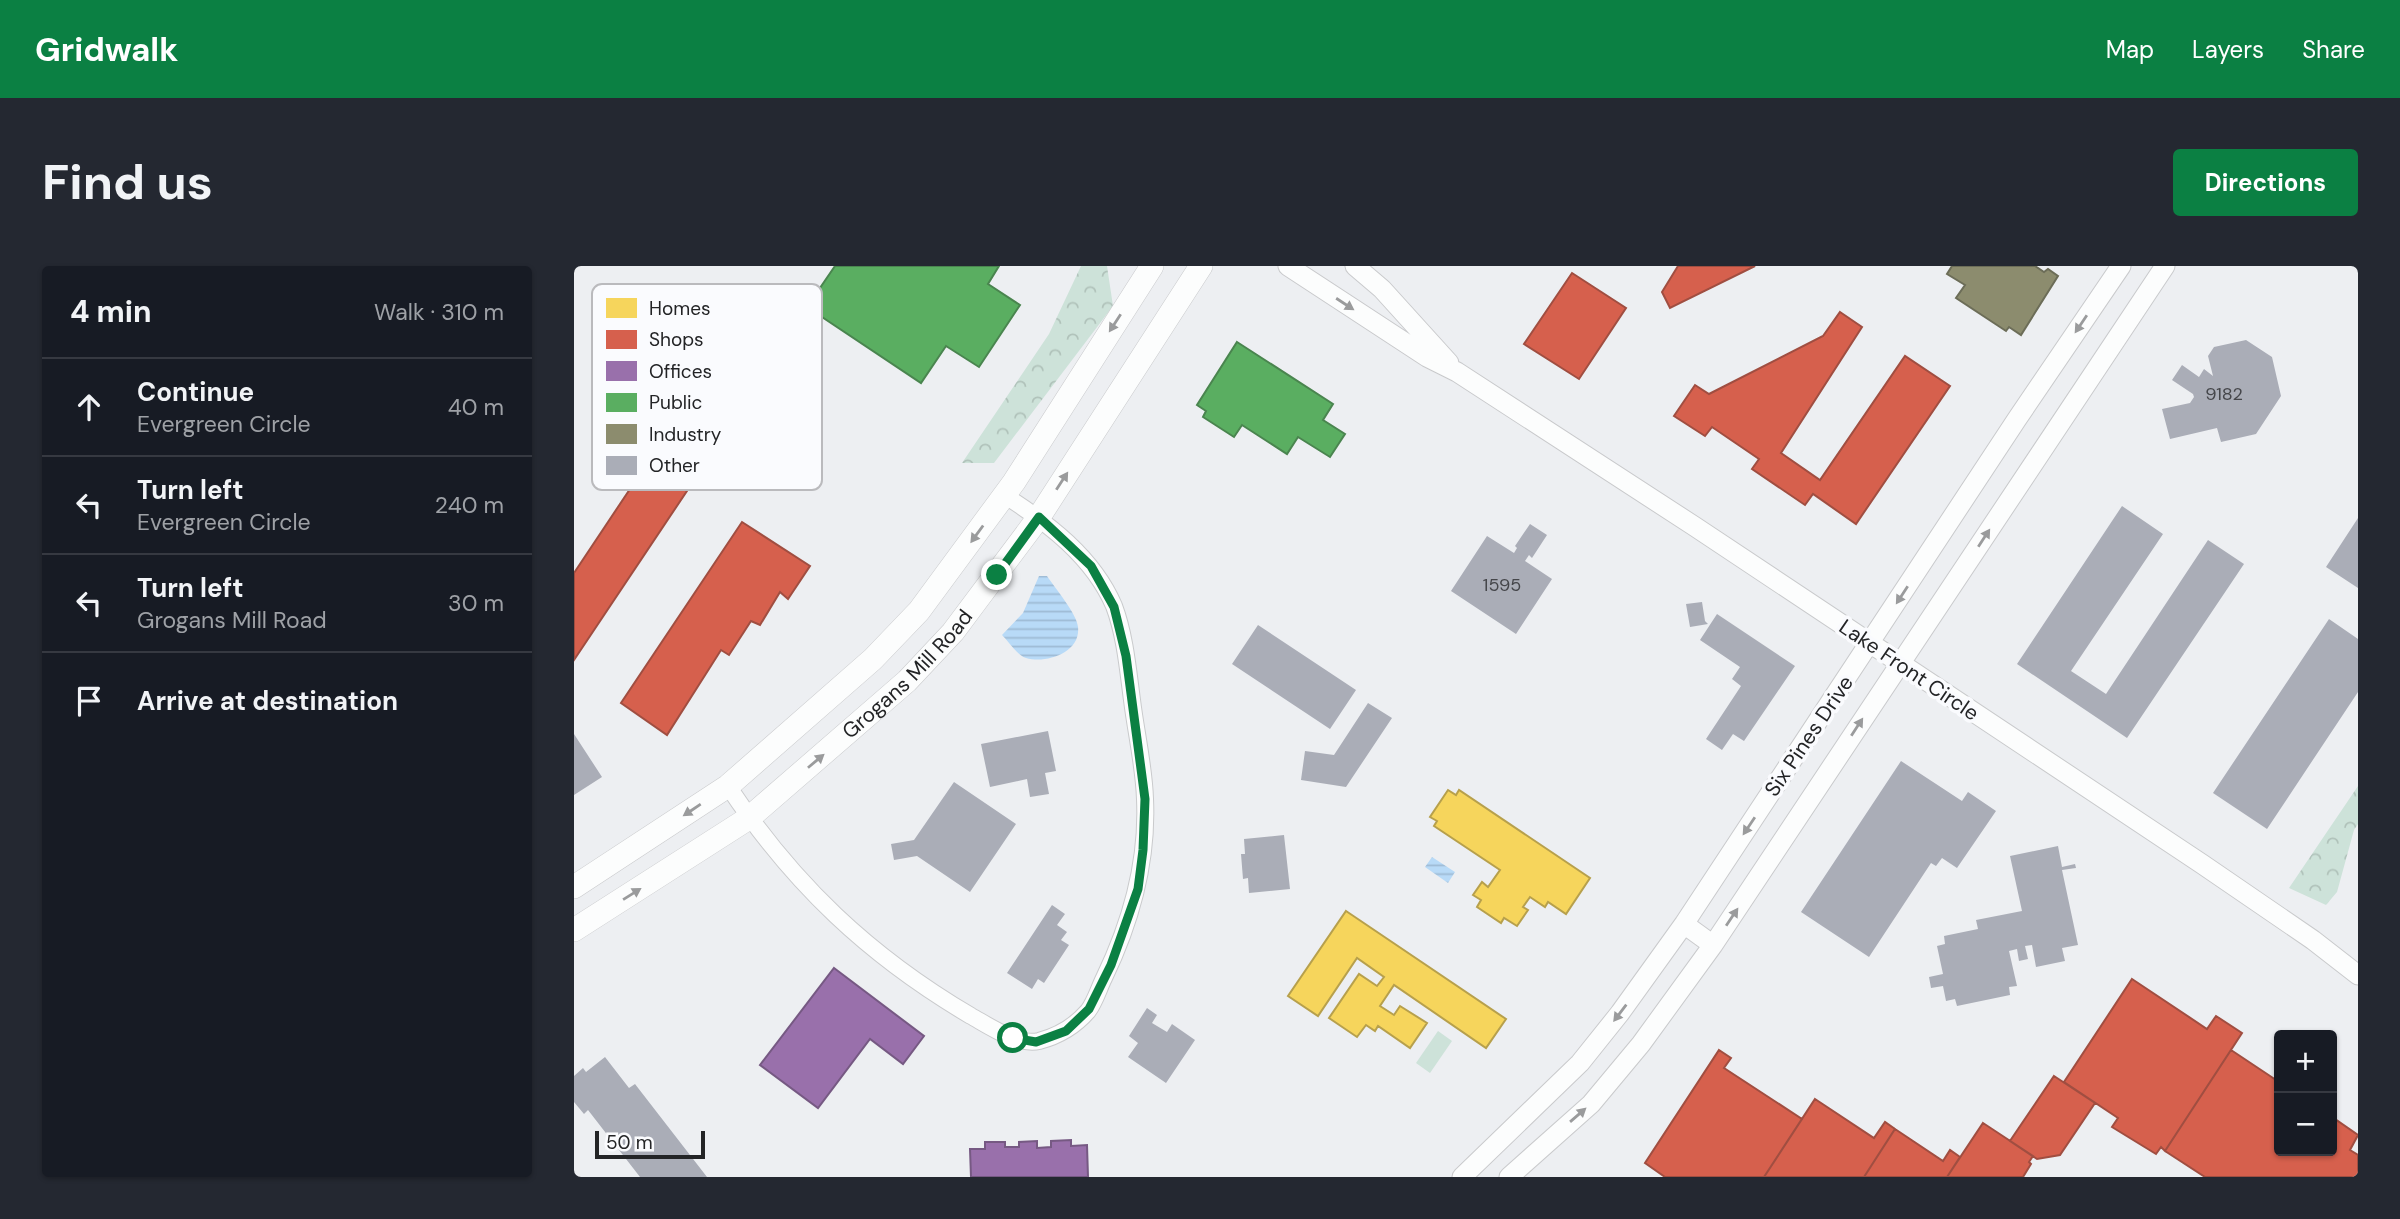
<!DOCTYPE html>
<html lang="en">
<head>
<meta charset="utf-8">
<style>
  body { margin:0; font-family:"DM Sans",sans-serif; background:#242831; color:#f1f3f6 }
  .controls { position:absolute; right:21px; bottom:21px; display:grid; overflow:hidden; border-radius:7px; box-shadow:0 2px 5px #0004 }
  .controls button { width:63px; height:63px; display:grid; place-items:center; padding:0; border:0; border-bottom:2px solid #363941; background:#171b24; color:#f1f3f6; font:35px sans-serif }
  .scale { position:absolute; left:21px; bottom:18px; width:110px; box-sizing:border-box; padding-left:7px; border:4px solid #232426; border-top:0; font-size:19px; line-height:24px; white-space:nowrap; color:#232426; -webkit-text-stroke:5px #fafbfe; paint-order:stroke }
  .stop { position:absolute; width:21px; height:21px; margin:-16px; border:5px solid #0b8043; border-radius:50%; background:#fff }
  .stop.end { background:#0b8043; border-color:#fff; box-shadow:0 2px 7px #0008 }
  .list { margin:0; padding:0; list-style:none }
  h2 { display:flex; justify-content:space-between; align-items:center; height:91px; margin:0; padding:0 28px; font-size:30px }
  h2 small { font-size:23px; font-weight:400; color:#9ea1a6 }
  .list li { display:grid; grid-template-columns:46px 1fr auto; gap:21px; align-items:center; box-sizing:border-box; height:98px; padding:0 28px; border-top:2px solid #363941 }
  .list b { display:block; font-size:26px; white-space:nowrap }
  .list p { margin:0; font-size:23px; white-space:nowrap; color:#9ea1a6 }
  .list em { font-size:23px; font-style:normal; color:#9ea1a6 }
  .icon { flex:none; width:38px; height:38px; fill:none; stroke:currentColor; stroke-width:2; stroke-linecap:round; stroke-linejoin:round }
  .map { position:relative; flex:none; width:1784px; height:911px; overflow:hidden; border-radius:7px }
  header { display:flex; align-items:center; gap:42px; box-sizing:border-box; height:98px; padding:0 35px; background:#0b8043; color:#fff }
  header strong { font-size:33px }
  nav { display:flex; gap:38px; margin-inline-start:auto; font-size:24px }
  .intro { display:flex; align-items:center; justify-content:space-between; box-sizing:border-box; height:168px; padding:0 42px }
  h1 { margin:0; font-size:49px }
  .button { padding:18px 32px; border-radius:7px; background:#0b8043; color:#fff; font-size:24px; font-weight:700 }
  main { display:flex; gap:42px; padding:0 42px }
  aside { flex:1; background:#171b24; border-radius:7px; box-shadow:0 2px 5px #0004 }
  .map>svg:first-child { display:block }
  .forest { fill:url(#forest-crowns) }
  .pitch { fill:#cde2d9 }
  .water { fill:url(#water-rules) }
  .homes { fill:#f6d55c; stroke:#b7a04c; stroke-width:2 }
  .shops { fill:#d6604d; stroke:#a04e41; stroke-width:2 }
  .offices { fill:#9970ab; stroke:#765983; stroke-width:2 }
  .public { fill:#5aae61; stroke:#4a854f; stroke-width:2 }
  .industry { fill:#8c8c6e; stroke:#6c6d58; stroke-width:2 }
  .building { fill:#aaadb7 }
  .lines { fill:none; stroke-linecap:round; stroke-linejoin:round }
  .minor-casing { stroke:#c9cacc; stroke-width:18 }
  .tertiary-casing { stroke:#c9cacc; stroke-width:21 }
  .secondary-casing { stroke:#c9cacc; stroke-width:24 }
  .minor { stroke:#fcfdfd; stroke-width:16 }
  .tertiary { stroke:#fcfdfd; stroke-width:19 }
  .secondary { stroke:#fcfdfd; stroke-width:23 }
  .oneway { fill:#9a9b9c }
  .route { stroke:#0b8043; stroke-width:9 }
  .labels { text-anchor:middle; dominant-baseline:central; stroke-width:7; stroke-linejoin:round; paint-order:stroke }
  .number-label { font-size:18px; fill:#45464a }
  .street-label { font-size:21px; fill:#232426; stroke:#fafbfe }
  .key { fill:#fafbfe; stroke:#bababd; stroke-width:2 }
  .key-label { font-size:19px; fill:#232426 }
</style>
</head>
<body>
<header>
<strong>Gridwalk</strong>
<nav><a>Map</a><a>Layers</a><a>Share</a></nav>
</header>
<div class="intro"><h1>Find us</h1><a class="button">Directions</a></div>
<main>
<aside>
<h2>4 min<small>Walk · 310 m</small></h2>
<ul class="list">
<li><svg class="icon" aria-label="ahead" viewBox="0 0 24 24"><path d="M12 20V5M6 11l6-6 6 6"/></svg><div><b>Continue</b><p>Evergreen Circle</p></div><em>40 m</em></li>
<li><svg class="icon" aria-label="left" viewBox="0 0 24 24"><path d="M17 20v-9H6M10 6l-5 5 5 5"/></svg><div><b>Turn left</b><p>Evergreen Circle</p></div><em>240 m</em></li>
<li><svg class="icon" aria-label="left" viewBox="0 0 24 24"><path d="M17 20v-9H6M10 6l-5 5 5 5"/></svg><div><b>Turn left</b><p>Grogans Mill Road</p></div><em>30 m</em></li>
<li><svg class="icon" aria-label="arrive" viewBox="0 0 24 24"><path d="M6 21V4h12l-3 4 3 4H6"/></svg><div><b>Arrive at destination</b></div></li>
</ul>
</aside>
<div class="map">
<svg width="1784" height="911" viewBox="0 0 1784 911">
  <defs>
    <pattern id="forest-crowns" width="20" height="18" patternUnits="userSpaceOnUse" patternTransform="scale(1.75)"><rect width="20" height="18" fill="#cde2d9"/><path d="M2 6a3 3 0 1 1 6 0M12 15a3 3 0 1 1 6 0" fill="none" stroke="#b0c2ba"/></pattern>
    <pattern id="water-rules" width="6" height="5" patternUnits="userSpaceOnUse" patternTransform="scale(1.75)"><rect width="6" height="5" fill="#b8daf7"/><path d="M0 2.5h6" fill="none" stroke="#9ebbd4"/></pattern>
  </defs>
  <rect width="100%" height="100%" fill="#edeff2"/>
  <path class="forest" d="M507 0H533L539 40 420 197H388L475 68Z
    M1784 520V558L1780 564 1763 626 1752 639 1715 622Z"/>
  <path class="pitch" d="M864 765 878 775 856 807 842 797Z"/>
  <path class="water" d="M465 310H473C481 322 503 348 504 361 507 387 472 398 452 392 443 389 435 376 428 369L449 347Z
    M858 591 881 606 874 617 851 601Z"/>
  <path class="homes" d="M874 524 882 529 885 524 1016 612 992 648 974 636 971 641 956 631 949 641 954 644 943 660 930 652 927 657 903 641 907 634 899 629 908 616 914 621 926 604 860 560 863 555 856 551Z
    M772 645 932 753 912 782 820 719 806 740 820 749 826 740 853 757 836 782 804 760 801 765 792 759 783 771 755 752 785 708 803 720 810 711 783 692 744 750 714 730Z"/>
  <path class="shops" d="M1104 0H1181L1096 42 1088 26Z
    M998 7 1052 42 1005 113 950 78Z
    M1266 46 1288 61 1207 187 1246 214 1331 90 1376 120 1282 258 1239 228 1231 239 1178 203 1185 193 1138 161 1131 170 1100 150 1121 119 1135 128 1249 70Z
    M94 166 135 192 0 394V307Z
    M168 256 236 300 214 333 206 326 186 359 177 355 155 389 147 384 93 469 47 437Z
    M1558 713 1633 763 1642 750 1668 767 1591 885 1587 881 1582 888 1538 861 1544 852 1490 816Z
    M1145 784 1157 792 1150 802 1228 853 1190 911H1091L1071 897Z
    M1657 784 1705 816V885H1758V851L1784 869 1776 884 1784 889V911H1631L1591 885Z
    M1480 810 1521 837 1486 889 1463 893 1436 875Z
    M1241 833 1300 872 1311 856 1321 863 1290 911H1190Z
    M1409 857 1459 890 1455 896 1457 898 1449 911H1373Z
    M1321 863 1369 895 1376 884 1386 891 1373 911H1290Z"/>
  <path class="offices" d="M260 702 350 770 329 798 296 773 244 842 186 799Z
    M497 874V880L513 879 514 911H397L396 883H411V876H431V881H445V876L463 875V882L477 881V875Z"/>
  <path class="public" d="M261 0H425L414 18 446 39 405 101 372 80 347 117 233 41Z
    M663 76 759 138 749 154 771 168 756 191 724 171 713 188 668 159 660 171 629 151 632 145 623 139Z"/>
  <path class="industry" d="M1378 0H1461L1470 6 1474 3 1484 10 1447 69 1435 61 1432 65 1382 32 1391 19 1373 8Z"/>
  <path class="building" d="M1672 74 1698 91 1707 130 1682 168 1647 176 1643 162 1596 173 1588 143 1616 137 1620 131 1619 128 1598 114 1608 99 1625 111 1630 103 1639 110 1634 90 1640 81Z
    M1548 240 1589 268 1497 405 1532 428 1634 274 1670 298 1553 472 1443 398Z
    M1784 252V322L1752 301Z
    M956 258 973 269 958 292 955 289 951 295 978 313 942 368 877 325 913 270 940 287 943 282 941 280Z
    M1128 336 1131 355 1134 358 1116 361 1112 338Z
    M1143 348 1221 400 1170 475 1159 468 1148 484 1132 473 1167 420 1158 413 1166 401 1126 374Z
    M1755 353 1784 373V426L1693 563 1639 527Z
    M684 359 782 424 756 463 658 398Z
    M794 437 818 452 772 521 727 514 731 485 760 489Z
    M474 465 482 505 471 507 475 528 456 531 453 513 416 521 407 478Z
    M0 468 28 511 0 529Z
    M1327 495 1388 535 1394 526 1422 545 1383 602 1368 592 1362 600 1357 597 1295 691 1227 646Z
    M380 516 442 558 396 626 343 590 320 594 317 578 340 574Z
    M710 569 716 623 675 627 674 612 669 613 667 588H671L670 573Z
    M1484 580 1488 601 1501 598 1502 602 1488 604 1504 679 1488 682 1491 695 1462 701 1458 679 1451 680 1454 693 1445 695 1443 683 1435 685 1443 720 1435 721 1436 729 1383 740 1381 733 1372 735 1369 720 1357 722 1355 711 1369 708 1363 680 1371 678 1370 670 1404 663 1402 654 1448 645 1436 590Z
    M478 639 491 648 483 659 493 666 487 674 495 679 470 717 464 713 458 723 433 707Z
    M573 742 583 749 578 757 593 766 598 758 621 774 592 817 554 791 564 777 555 770Z
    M31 791 55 822 61 818 133 911H66L14 844 10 848 0 836V810L9 802 12 806Z"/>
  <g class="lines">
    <g class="minor-casing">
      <path id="minor" d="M154 520C219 618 295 690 397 750 415 760 444 780 465 775 484 770 501 760 514 745 521 736 525 722 530 712 557 656 574 596 571 533 570 500 562 467 558 434 554 404 551 369 540 340 519 291 474 257 430 229"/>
    </g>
    <g class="tertiary-casing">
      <path id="tertiary" d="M714 0 853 91 883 106 1120 260 1628 598 1739 674 1784 709
        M781 0 808 23 875 97
        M1110 658 1139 679
        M888 911 1006 797 1046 747 1110 658 1443 153 1547 0
        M935 911 1017 838 1067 778 1139 679 1591 0"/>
    </g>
    <g class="secondary-casing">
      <g id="secondary">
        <path d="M0 621 154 520 299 393 345 345 440 216 578 0"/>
        <path id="s1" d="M0 664 175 552 333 415 379 366 465 251 627 0"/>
      </g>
    </g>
    <use href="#minor" class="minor"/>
    <use href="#tertiary" class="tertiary"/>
    <use href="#secondary" class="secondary"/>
  </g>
  <defs><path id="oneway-solid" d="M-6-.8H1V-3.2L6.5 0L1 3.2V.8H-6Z" transform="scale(1.75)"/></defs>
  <g class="oneway">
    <use href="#oneway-solid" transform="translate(771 38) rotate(33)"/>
    <use href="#oneway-solid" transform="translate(541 57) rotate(123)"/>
    <use href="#oneway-solid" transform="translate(1507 58) rotate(124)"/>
    <use href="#oneway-solid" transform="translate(488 215) rotate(-57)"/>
    <use href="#oneway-solid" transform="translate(403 268) rotate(126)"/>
    <use href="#oneway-solid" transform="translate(1410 272) rotate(-57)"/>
    <use href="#oneway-solid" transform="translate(1328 329) rotate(123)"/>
    <use href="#oneway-solid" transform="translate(1283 461) rotate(-57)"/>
    <use href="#oneway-solid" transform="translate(242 495) rotate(-40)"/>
    <use href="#oneway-solid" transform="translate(118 544) rotate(146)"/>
    <use href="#oneway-solid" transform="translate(1175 560) rotate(124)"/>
    <use href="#oneway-solid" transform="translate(58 628) rotate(-32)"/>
    <use href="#oneway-solid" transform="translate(1158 651) rotate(-56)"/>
    <use href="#oneway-solid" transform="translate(1046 747) rotate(127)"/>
    <use href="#oneway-solid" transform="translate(1004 849) rotate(-41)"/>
  </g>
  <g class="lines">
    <path class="route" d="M423 309 465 251 517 300 540 341 552 390 571 533 569 584 564 623 537 699 515 743 492 765 462 776 439 772"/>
  </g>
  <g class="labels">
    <g class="number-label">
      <text x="1650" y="128">9182</text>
      <text x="928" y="319">1595</text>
    </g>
    <g class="street-label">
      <text transform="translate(1335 404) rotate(34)">Lake Front Circle</text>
      <text stroke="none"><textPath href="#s1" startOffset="422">Grogans Mill Road</textPath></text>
      <text transform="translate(1235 470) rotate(-56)">Six Pines Drive</text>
    </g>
  </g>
  <rect x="18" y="18" width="230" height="206" rx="10" class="key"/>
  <rect x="32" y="32" width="31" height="20" fill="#f6d55c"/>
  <rect x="32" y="64" width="31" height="19" fill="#d6604d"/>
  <rect x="32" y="95" width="31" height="20" fill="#9970ab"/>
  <rect x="32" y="127" width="31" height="19" fill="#5aae61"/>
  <rect x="32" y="158" width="31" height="20" fill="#8c8c6e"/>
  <rect x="32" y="190" width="31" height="19" fill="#aaadb7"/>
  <g class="key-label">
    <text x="75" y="49">Homes</text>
    <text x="75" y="80">Shops</text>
    <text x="75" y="112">Offices</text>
    <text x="75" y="143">Public</text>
    <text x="75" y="175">Industry</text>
    <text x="75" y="206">Other</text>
  </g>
</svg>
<div class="controls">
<button>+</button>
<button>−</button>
</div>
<div class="scale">50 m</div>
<div class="stop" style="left:439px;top:772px"></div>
<div class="stop end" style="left:423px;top:309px"></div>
</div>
</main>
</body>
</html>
